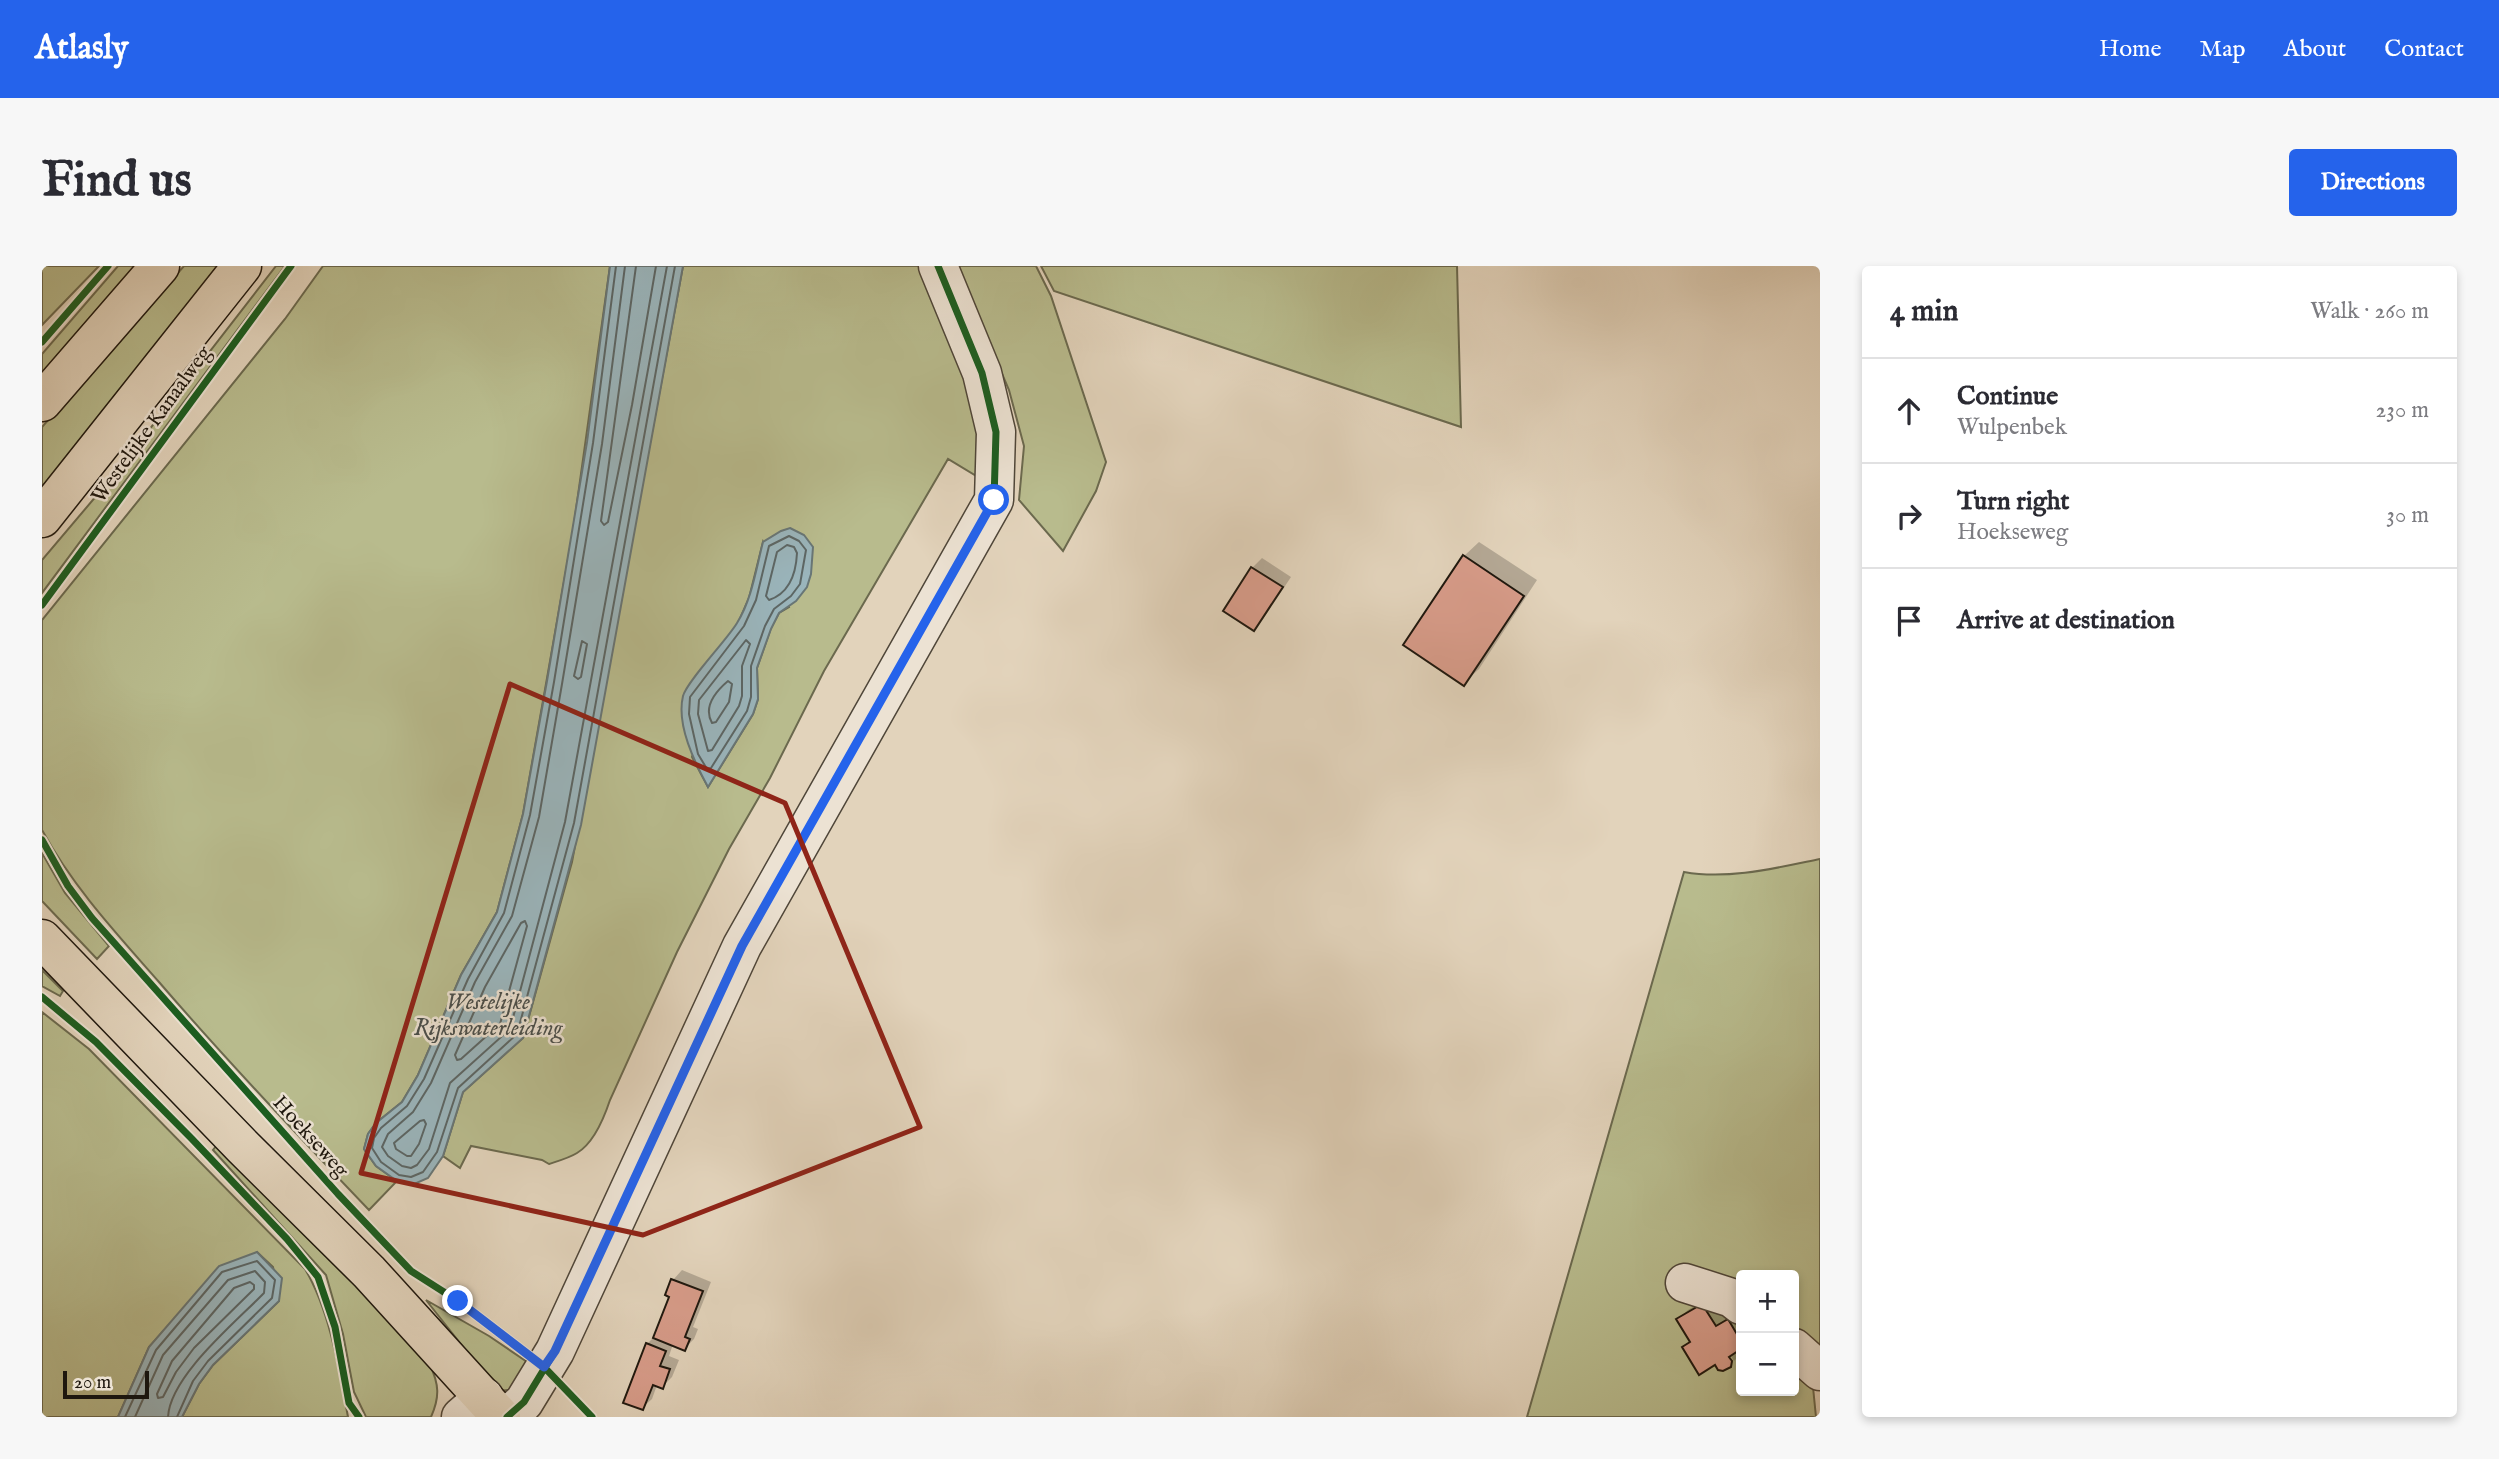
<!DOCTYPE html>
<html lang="en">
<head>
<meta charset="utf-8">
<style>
  body { margin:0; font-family:"IM FELL English",serif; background:#f7f7f7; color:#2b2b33 }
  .controls { position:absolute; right:21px; bottom:21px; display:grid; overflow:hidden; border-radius:7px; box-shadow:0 4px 10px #0003 }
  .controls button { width:63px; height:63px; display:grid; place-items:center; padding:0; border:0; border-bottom:2px solid #e1e1e2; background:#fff; color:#2b2b33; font:35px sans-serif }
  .scale { position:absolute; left:21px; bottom:18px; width:86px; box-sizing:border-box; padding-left:7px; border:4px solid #1e170e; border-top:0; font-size:19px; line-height:24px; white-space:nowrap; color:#1e170e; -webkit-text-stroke:5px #ece2d3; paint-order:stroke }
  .stop { position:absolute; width:21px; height:21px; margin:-16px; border:5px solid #2563eb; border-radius:50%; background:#fff }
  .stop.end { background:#2563eb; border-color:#fff; box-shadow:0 2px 7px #0008 }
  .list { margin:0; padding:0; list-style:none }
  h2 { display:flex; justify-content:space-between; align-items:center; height:91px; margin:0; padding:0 28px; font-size:30px }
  h2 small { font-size:23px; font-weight:400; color:#7c7c81 }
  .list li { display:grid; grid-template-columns:46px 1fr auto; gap:21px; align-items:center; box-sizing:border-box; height:105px; padding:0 28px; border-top:2px solid #e1e1e2 }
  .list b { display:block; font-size:26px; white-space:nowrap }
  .list p { margin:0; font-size:23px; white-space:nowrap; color:#7c7c81 }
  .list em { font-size:23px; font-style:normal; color:#7c7c81 }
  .icon { flex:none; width:38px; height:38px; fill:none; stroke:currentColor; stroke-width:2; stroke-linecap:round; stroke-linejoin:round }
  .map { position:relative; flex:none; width:1778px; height:1151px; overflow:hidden; border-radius:7px }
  header { display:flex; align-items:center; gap:42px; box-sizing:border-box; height:98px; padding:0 35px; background:#2563eb; color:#fff }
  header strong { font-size:33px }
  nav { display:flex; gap:38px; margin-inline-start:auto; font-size:24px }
  .intro { display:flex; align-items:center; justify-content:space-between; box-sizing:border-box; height:168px; padding:0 42px }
  h1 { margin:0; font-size:49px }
  .button { padding:18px 32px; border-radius:7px; background:#2563eb; color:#fff; font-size:24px; font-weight:700 }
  main { display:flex; gap:42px; padding:0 42px }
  aside { flex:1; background:#fff; border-radius:7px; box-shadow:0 4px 10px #0003 }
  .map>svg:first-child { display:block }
  .green { fill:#b8bb8d; stroke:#6b694e; stroke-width:2; fill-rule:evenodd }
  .water { fill:#9ab5bc; stroke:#687676; stroke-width:2 }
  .shadow { fill:#0003 }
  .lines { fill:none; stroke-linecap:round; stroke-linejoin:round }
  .shore { stroke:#5c6665; stroke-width:2 }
  .building { fill:#d89c8a; stroke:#1e170e; stroke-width:2 }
  .minor-casing { stroke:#4f4639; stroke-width:41 }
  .major-casing { stroke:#1e170e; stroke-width:41 }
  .minor { stroke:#ece2d3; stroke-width:38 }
  .major { stroke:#e2d3bb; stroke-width:38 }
  .cycleway-casing { stroke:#ece2d3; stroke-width:11 }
  .cycleway { stroke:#1b5e20; stroke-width:7 }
  .route { stroke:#2563eb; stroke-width:9 }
  .marked { fill:none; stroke:#8f2418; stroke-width:5; stroke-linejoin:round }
  .labels { text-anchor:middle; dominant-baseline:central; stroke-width:5; stroke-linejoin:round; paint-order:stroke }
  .street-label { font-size:21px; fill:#1e170e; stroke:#ece2d3 }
  .water-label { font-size:23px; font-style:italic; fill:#494e4b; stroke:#ece2d3 }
</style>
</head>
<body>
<header>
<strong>Atlasly</strong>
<nav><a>Home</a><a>Map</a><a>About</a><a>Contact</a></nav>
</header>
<div class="intro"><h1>Find us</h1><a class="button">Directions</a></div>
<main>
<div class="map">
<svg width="1778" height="1151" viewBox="0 0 1778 1151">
  <rect width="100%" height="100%" fill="#e2d3bb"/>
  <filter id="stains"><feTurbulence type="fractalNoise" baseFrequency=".00286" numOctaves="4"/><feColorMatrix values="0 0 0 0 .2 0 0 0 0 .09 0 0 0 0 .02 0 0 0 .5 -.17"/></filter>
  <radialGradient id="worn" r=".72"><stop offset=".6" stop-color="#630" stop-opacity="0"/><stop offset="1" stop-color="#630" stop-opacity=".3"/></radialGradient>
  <path class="green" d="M0 0H57L0 59Z
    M76 0H100L0 115V88Z
    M142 0H178L0 224V161Z
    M234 0H243L0 327V294L72 209Z
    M281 0H568L531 265 481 548 455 646 419 709 376 809 360 836 334 857 326 868 322 883 334 900 355 915 327 944C256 870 185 795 117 716 74 667 31 621 0 564V354L243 53Z
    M641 0H886L932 113 946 217 906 193 782 405 728 512 687 583 635 686 568 834C562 852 552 877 535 887 527 892 516 895 507 898L500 894 429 880 418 902 401 890 421 826 481 772 530 596ZM721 276 747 341 737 347 729 362 715 402 716 433 711 448 666 521 650 491 696 357 707 332Z
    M914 0H994L1009 30 1064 196 1054 225 1021 285 977 234 982 180 967 124Z
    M999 0H1415L1419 161 1012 25Z
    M0 587 23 627 67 680 55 693 0 635Z
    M1778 593V1119L1771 1121 1774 1151H1485L1642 606C1686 614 1734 602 1778 593ZM1699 1009H1752V1125H1699Z
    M0 704 21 725 18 730 0 720Z
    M0 746 47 783 263 1003C288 1045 297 1103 306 1151H140L157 1118 171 1099 237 1035 231 1001 215 986 134 1051 107 1081 76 1151H0Z
    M175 879 311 1014 388 1099C397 1118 398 1131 389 1151H324L312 1126 301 1068 284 1009 171 884Z
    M384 1034 447 1070 497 1104 476 1123 456 1125Z"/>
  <path class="water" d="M568 0H641L539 559 481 772 421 826 401 890 386 912 370 919 355 915 334 900 322 883 326 868 334 857 360 836 376 809 419 709 455 646 481 548 505 415 545 176Z
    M748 262 762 269 771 281 769 308 765 321 754 335 737 347 729 363 715 402 716 433 711 448 666 521C653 497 634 459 641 430 645 415 685 374 695 357 710 333 714 303 721 276L739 265Z
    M215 986 240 1012 237 1035 171 1099 157 1118 140 1151H76L107 1081 177 1000Z"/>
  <path class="shadow" d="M1437 276 1495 314 1437 403 1422 417V290Z
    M1220 292 1249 311 1221 353 1212 363 1210 302Z
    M640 1004 669 1016 651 1061 656 1063 652 1073 643 1082 631 1078 627 1090 637 1094 630 1111 620 1121 615 1119 610 1133 600 1142 605 1078 613 1070 629 1030 631 1014Z
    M1670 1029 1684 1052 1696 1045 1699 1050 1698 1089 1692 1095 1684 1082 1688 1096H1691L1688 1099 1673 1097 1642 1081 1649 1075 1636 1053 1646 1044Z"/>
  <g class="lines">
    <path class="shore" d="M574 0 551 177 512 416 488 549 462 647 426 713 382 813 365 840 339 862 332 872 330 882 339 896 357 909 369 911 381 906 395 886 416 822 475 768 532 557 633 0
      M583 0 560 178 520 418 497 551 470 650 433 716 389 817 371 846 346 868 340 881 346 890 360 900 369 902 375 899 387 883 408 817 468 763 523 556 625 0
      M594 0 559 255 562 259 566 256 590 139 614 0
      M747 270 757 275 764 284 758 318 749 330 732 343 723 360 709 400V431L705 445 669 502 665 503 656 488 647 448 648 431 702 360 714 334 727 280Z
      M745 279 752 281 755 287C754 308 748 327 727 334L724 330 735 286Z
      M704 374 708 378 700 400V430L697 440 670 484 666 485 656 448 657 434Z
      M540 375 545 378 539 411 536 413 532 410Z
      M686 415 690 418 687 436 674 456 670 457C661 441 673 426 686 415Z
      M483 655 485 660 458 758 419 793 415 794 413 789 443 721 479 657Z
      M382 854 384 858 377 878 369 890H365L354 883 352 877 378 855Z
      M208 1016 212 1019V1023L152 1082 134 1106 121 1131 116 1132 115 1128 130 1095 192 1022Z
      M83 1151 114 1084 180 1006 215 995 233 1014 230 1032 166 1095 151 1115 135 1151
      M93 1151 121 1089 186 1014 213 1005 223 1016 222 1027C194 1056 128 1110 126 1151"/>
  </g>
  <path class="building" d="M1421 289 1482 330 1422 420 1361 379Z
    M1209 301 1241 321 1212 365 1181 345Z
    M629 1013 661 1025 643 1071 648 1073 643 1085 611 1072 627 1031 623 1029Z
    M1660 1038 1674 1060 1686 1053 1699 1075V1083L1687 1091 1690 1095 1689 1101 1681 1105 1676 1104 1673 1099 1657 1109 1640 1081 1648 1076 1634 1053Z
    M604 1077 624 1085 618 1100 628 1103 621 1123 611 1119 601 1144 581 1137Z"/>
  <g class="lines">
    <g class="minor-casing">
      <path id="minor" d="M1643 1017 1690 1032 1699 1039
        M1752 1082 1778 1105
        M419 1151 442 1131
        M465 1151 482 1136 513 1085 700 680 952 234 954 166 940 107 896 0"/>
    </g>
    <g class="major-casing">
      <path id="major" d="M0 136 118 0
        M0 252 200 0
        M0 673 201 881 327 1006 459 1151"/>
    </g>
    <use href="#minor" class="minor"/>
    <use href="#major" class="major"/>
    <g class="cycleway-casing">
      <path id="cycleway" d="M0 76 66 0
        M0 339 249 0
        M0 574 26 620 50 652 296 928 369 1005 416 1035 502 1101 550 1151
        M0 731 54 776 150 873 245 973 276 1011 293 1061 307 1137 317 1151
        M465 1151 482 1136 513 1085 700 680 952 234 954 166 940 107 896 0"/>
    </g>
    <use href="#cycleway" class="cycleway"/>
  </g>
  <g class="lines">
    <path class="route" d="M416 1035 502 1101 513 1085 700 680 952 234"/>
  </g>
  <path class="marked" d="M468 418 743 537 878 861 601 969 319 907Z"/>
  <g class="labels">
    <g class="street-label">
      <text transform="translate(110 159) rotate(-54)">Westelijke Kanaalweg</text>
      <text transform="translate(268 871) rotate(48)">Hoekseweg</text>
    </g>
    <g class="water-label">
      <text x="446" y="736">Westelijke<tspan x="446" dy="26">Rijkswaterleiding</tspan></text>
    </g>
  </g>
  <rect width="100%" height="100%" filter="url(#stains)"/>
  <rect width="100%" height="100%" fill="url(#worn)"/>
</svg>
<div class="controls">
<button>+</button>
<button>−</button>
</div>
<div class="scale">20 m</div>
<div class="stop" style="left:952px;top:234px"></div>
<div class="stop end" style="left:416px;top:1035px"></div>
</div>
<aside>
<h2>4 min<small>Walk · 260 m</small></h2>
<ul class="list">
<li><svg class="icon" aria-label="ahead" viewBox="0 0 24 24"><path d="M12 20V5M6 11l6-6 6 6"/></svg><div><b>Continue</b><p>Wulpenbek</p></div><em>230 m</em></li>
<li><svg class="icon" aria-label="right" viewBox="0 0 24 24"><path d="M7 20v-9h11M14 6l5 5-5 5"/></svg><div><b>Turn right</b><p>Hoekseweg</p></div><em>30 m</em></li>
<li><svg class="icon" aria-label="arrive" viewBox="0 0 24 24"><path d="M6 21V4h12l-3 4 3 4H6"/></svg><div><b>Arrive at destination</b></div></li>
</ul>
</aside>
</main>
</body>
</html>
